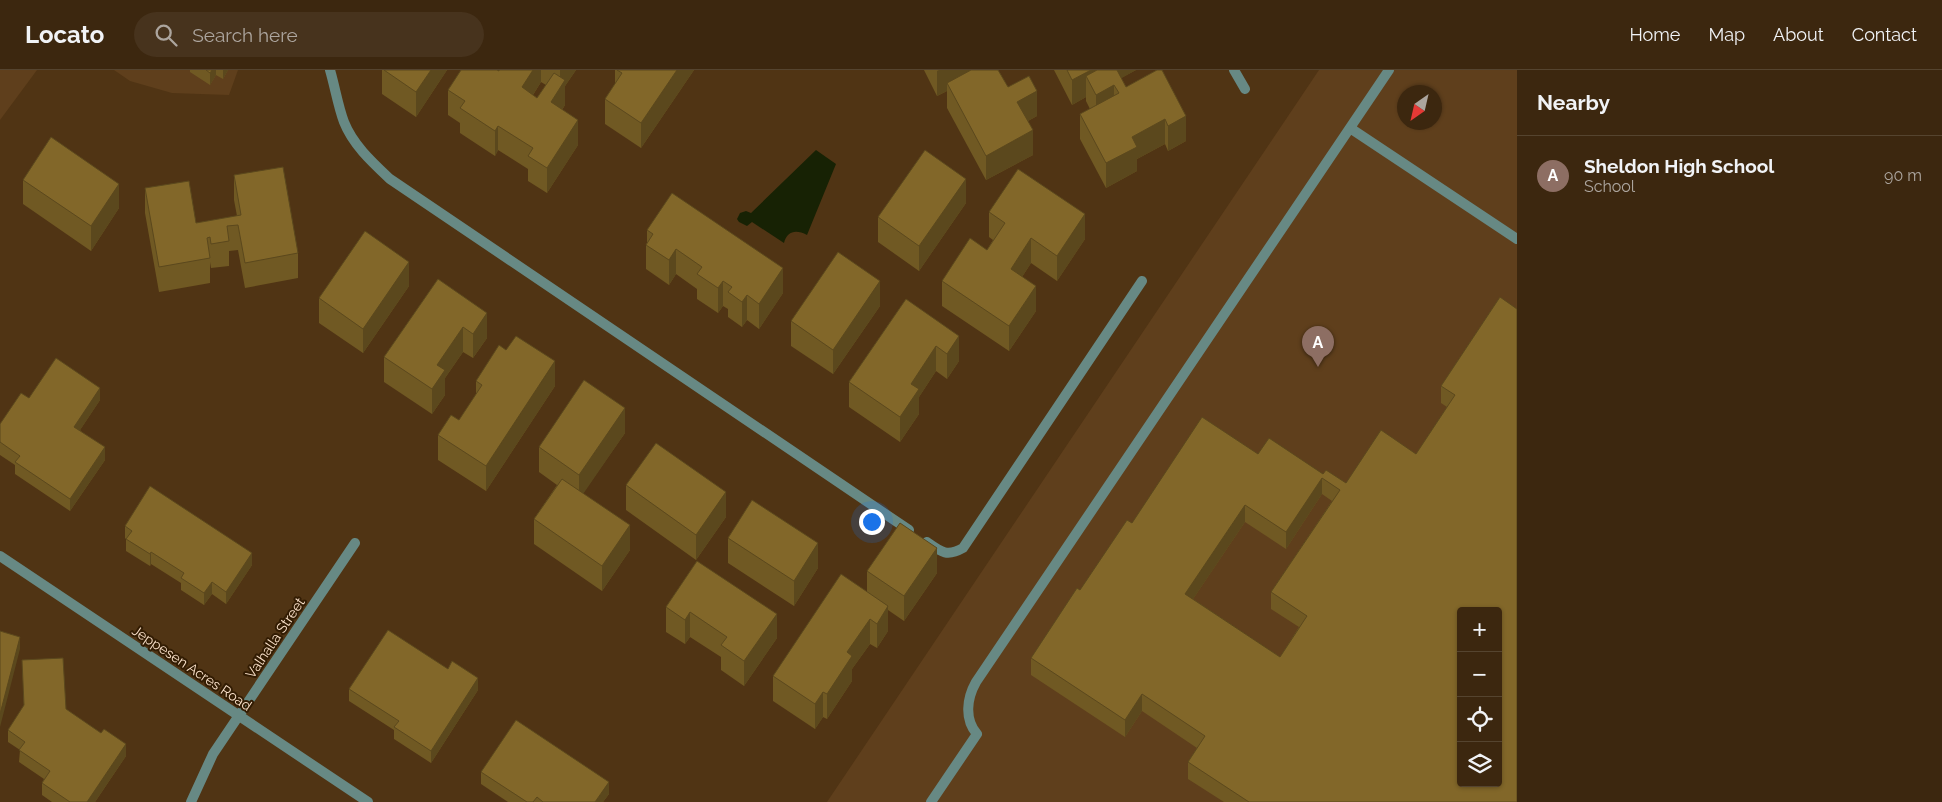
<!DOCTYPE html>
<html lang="en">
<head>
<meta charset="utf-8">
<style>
  body { margin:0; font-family:Raleway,sans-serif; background:#47331d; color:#f1f3f6 }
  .controls { position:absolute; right:15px; bottom:15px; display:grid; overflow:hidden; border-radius:5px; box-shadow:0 1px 4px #0004 }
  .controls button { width:45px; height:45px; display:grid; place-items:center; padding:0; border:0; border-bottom:1px solid #55442f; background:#3c270f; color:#f1f3f6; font:25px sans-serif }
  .compass { position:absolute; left:1397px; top:15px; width:45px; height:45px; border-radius:50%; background:#3c270f; box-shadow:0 1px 4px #0004; rotate:214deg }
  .you { position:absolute; left:871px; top:451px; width:18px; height:18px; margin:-12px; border:4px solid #fff; border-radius:50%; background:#1a73e8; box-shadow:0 0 0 8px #1a73e833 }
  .badge { display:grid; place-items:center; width:32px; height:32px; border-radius:50%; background:#7bbef8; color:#fff; font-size:16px; font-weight:700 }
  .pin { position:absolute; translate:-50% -41px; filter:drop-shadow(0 1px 2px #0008) }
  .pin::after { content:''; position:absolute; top:26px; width:18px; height:15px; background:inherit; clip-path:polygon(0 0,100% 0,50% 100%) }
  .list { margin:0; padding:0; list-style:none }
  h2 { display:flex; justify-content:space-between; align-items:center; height:65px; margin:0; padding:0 20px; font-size:21px }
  h2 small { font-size:16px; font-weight:400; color:#aca59e }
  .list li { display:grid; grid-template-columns:32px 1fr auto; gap:15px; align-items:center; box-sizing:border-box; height:80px; padding:0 20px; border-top:1px solid #55442f }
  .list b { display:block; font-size:19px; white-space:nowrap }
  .list p { margin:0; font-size:16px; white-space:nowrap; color:#aca59e }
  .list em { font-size:16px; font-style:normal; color:#aca59e }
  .icon { flex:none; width:28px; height:28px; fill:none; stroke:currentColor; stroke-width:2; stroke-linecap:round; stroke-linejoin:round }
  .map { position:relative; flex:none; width:1517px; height:732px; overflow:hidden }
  header { display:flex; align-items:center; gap:30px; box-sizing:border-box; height:70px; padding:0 25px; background:#3c270f; border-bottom:1px solid #55442f }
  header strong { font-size:24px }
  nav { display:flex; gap:28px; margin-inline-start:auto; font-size:18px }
  .search { width:350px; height:45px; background:#47331d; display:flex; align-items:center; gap:12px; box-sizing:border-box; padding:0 18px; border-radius:28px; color:#aca59e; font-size:19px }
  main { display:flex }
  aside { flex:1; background:#3c270f }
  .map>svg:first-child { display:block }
  .built { fill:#5f3f1c; fill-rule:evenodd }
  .water { fill:#172204 }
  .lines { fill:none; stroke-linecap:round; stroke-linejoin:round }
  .lane { stroke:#678984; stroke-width:10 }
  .street { stroke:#678984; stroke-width:10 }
  .wall { fill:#705923; fill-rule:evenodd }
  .shaded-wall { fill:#5b481d }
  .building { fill:#826729; stroke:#5b481d; fill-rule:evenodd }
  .labels { text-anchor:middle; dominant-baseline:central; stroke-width:4; stroke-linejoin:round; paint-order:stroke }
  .street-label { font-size:14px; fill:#fbe2cb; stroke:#321c03 }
</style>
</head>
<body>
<header>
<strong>Locato</strong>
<div class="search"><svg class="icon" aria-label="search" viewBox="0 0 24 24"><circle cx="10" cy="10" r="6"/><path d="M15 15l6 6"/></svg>Search here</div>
<nav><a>Home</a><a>Map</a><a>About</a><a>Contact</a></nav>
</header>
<main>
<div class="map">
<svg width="1517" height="732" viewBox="0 0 1517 732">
  <rect width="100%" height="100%" fill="#503414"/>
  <path class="built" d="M0 0H37L0 50Z
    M114 0H238L229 25 172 23 130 11Z
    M1319 0H1517V732H827ZM1404 22H1434V52H1404ZM1461 541H1498V713H1461Z"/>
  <path class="water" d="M816 80 836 94 807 165C796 159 787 161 784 173L752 152 747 156 739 152 737 149 740 143 746 141 751 143Z"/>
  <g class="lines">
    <path class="lane" d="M330 0C335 17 338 36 344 52 353 75 373 93 390 109L909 460
      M1234 0 1245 19
      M1350 58 1517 169
      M927 472C941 482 947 487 963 478L1142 211
      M931 732 977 664C964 649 967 628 976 612L1389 0"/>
    <path class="street" d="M0 486 368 732
      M191 732 213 684 355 473"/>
  </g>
  <path class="wall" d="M190 0H228L223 9 216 5 210 15 190 2Z
    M382 0H447L416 47 382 24Z
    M499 0H576L565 16V35L562 40 578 75 547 123 528 111V99L498 80 495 86 460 63V53L448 45V20L499 1ZM541 12 546 15 537 28 533 25Z
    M615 0H694L641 78 605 54V29L615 14Z
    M924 0H998L1008 17 1037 46 1028 51 1033 85 986 110 947 38V21L937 26Z
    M1054 0H1136L1121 8 1126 17 1157 0 1186 71 1168 81 1165 74 1137 89V101L1106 118 1080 69V44L1090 39 1086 31V27L1072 35Z
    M234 105 298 183V208L245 218 238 180 229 181V196L211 198 210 192V213L159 222 145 143V118L196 153 237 146 234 130Z
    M23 110 119 138 91 181 23 134Z
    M966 133 919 201 878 172V147Z
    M989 142 1085 169 1057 211 1031 193 1022 207 1036 241 1009 281 942 236V211L987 180 993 170 989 167Z
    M647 160 783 223 759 259 747 250 742 257 728 247V239L723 236 718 243 697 229V219L676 204 669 215 646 199V175L647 173Z
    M438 209 487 268 473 288 463 282 445 308V325L432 344 384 312V287Z
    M409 216 363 283 319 253V228Z
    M1500 227 1517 732H1224L1188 709V692L1197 678 1142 641 1125 667 1031 605V588L1080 520 1132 453 1258 384 1323 404 1346 413 1416 384 1447 337 1441 333V316ZM1322 424 1332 431 1271 522V539L1299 557 1280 587 1193 529 1245 452 1286 479Z
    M906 229 959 291 947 309 936 301 919 327V344L900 372 849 337V312Z
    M880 236 833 304 791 276V251Z
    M476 311 555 316 486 421 438 390V365L459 350 476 325Z
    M29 328 100 330 80 360 105 390 70 441 15 404V395L0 385V354Z
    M625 363 583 423 630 480 602 521 534 474V449L557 415 539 402V377Z
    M626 415 726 447 696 490 626 440Z
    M125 456 252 495 226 534 212 524 204 535 181 520V513L151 494 150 496 126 481V469L125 468Z
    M728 468 818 498 794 536 728 493Z
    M697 491 777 568 744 616 721 600V587L690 567 685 574 666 562V537Z
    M867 501 937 503 904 551 888 540V561L877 578 870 574 852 599V611L827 649 823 647 815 659 773 631V606L867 522Z
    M22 590 66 639 126 686 95 732H52L42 725V713L44 709 19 692 20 680 8 672V660L24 636Z
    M349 619 478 620 431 693 394 669V660L349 631Z
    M481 702 609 724 603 732H508L481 714Z"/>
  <path class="shaded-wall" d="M212 0H216V5L210 15V3Z
    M223 0H228L223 9Z
    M431 0H447L416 47V22Z
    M533 0H541V12L522 42V17Z
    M560 0H576L565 16V35L551 57V32L560 18Z
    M677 0H694L641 78V53Z
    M939 0H986L947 13V21L937 26V1Z
    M1091 0H1099L1086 6V27L1072 35V10Z
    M1111 0H1136L1111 14Z
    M1114 15V40L1096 49V25Z
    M1037 21V46L1017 57V32Z
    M1186 46V71L1168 81V56Z
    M1165 49V74L1137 89V101L1106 118V93L1132 67Z
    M578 50V75L547 123V98Z
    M498 56V80L495 86V61Z
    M1033 60V85L986 110V86Z
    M966 109V133L919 201V176Z
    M119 114V138L91 181V156Z
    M1085 144V169L1057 211V186Z
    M1031 168V193L1011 224V199Z
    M676 179V204L669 215V190Z
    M409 192V216L363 283V259Z
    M783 198V223L759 259V234Z
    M723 211V236L718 243V218Z
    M880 211V236L833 304V280Z
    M1036 216V241L1009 281V256Z
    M747 225V250L742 257V232Z
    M487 243V268L473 288V264Z
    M463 257V282L445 308V325L432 344V319L437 295Z
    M959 266V291L947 309V284Z
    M936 276V301L919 327V344L900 372V347L911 314Z
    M555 291V316L486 421V396Z
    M100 318V330L74 369V357Z
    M625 338V363L579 430V405Z
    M105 377V390L70 441V429Z
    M1322 408V424L1286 479V462Z
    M726 422V447L696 490V465Z
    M1245 435V452L1185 541V524Z
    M630 455V480L602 521V496Z
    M818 473V498L794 536V511Z
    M937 478V503L904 551V526Z
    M151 482V494L150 496V484Z
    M252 483V495L226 534V522Z
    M212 512V524L204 535V523Z
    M888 536V561L877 578V554Z
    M690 542V567L685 574V550Z
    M777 544V568L744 616V591Z
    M870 549V574L852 599V611L827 649V624L847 582Z
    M20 567V579L0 657V644Z
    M478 608V620L431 693V681Z
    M823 622V647L815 659V634Z
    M1142 624V641L1125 667V650Z
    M126 674V686L95 732H87Z
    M609 712V724L603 732H595Z"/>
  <path class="building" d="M206 0H212L210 3Z
    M384 0H431L416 22Z
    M461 0H497L499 1V0H533L522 17 537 28 554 3 565 10 551 32 578 50 547 98 528 86 533 78 498 56 495 61 460 38 465 31 448 20Z
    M617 0H677L641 53 605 29 622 3Z
    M971 0H998L1008 17 1029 6 1037 21 1017 32 1033 60 986 86 947 13Z
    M1067 0H1091L1072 10Z
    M1097 0H1117L1126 17 1157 0H1162L1186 46 1168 56 1165 49 1132 67 1137 77 1106 93 1080 44 1119 23 1114 15 1096 25 1086 6Z
    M51 67 119 114 91 156 23 110Z
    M925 80 966 109 919 176 878 147Z
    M283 97 298 183 245 193 238 155 227 156 229 171 211 174 210 167 207 168 210 188 159 197 145 118 189 111 196 153 241 145 234 105Z
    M1018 99 1085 144 1057 186 1031 168 1011 199 1036 216 1009 256 942 211 970 168 987 180 1005 153 989 142Z
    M672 123 783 198 759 234 747 225 742 232 728 222 732 217 723 211 718 218 697 204 702 197 676 179 669 190 646 175 653 164 647 160Z
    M365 161 409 192 363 259 319 228Z
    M838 182 880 211 833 280 791 251Z
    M438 209 487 243 473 264 463 257 437 295 445 300 432 319 384 287Z
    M1500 227 1517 239V732H1249L1188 692 1205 666 1142 624 1125 650 1031 588 1077 518 1080 520 1127 450 1132 453 1202 347 1258 384 1269 368 1323 404 1326 400 1346 413 1381 360 1416 384 1455 325 1441 316ZM1322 408 1340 420 1271 522 1307 546 1280 587 1185 524 1245 435 1286 462ZM1461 541H1498V713H1461Z
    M906 229 959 266 947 284 936 276 911 314 919 319 900 347 849 312Z
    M516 266 555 291 486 396 438 365 451 345 459 350 482 315 476 311 499 275 506 280Z
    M56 288 100 318 74 357 105 377 70 429 15 392 20 386 0 372V354L21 323 29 328Z
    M584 310 625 338 579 405 539 377Z
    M656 373 726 422 696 465 626 415Z
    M562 409 630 455 602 496 534 449Z
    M150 416 252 483 226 522 212 512 204 523 181 508 184 503 151 482 150 484 126 469 132 461 125 456Z
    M752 430 818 473 794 511 728 468Z
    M900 453 937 478 904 526 867 501Z
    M697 491 777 544 744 591 721 575 727 567 690 542 685 550 666 537Z
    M841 504 888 536 877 554 870 549 847 582 852 586 827 624 823 622 815 634 773 606Z
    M388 560 448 599 452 591 478 608 431 681 394 657 399 651 349 619Z
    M0 561 20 567 0 644Z
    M63 588 66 639 101 663 104 659 126 674 87 732H70L42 713 50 701 19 680 25 672 8 660 24 635 22 590Z
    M516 650 609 712 595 732H543L537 727 533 732H527L481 702Z"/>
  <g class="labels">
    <g class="street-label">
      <text transform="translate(275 568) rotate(-56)">Valhalla Street</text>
      <text transform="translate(192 598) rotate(34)">Jeppesen Acres Road</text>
    </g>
  </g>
</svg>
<div class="controls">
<button>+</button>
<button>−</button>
<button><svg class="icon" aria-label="locate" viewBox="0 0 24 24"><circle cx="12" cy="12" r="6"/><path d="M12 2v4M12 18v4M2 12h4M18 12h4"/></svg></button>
<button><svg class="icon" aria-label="layers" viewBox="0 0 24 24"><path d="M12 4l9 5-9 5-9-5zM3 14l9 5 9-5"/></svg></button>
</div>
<svg class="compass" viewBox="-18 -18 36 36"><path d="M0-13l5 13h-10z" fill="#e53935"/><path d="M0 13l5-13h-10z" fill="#aca59e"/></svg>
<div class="you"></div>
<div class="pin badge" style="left:1318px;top:297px;background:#8d6e63">A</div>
</div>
<aside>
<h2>Nearby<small></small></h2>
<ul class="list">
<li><span class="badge" style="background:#8d6e63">A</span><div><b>Sheldon High School</b><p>School</p></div><em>90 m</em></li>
</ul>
</aside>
</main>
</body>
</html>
